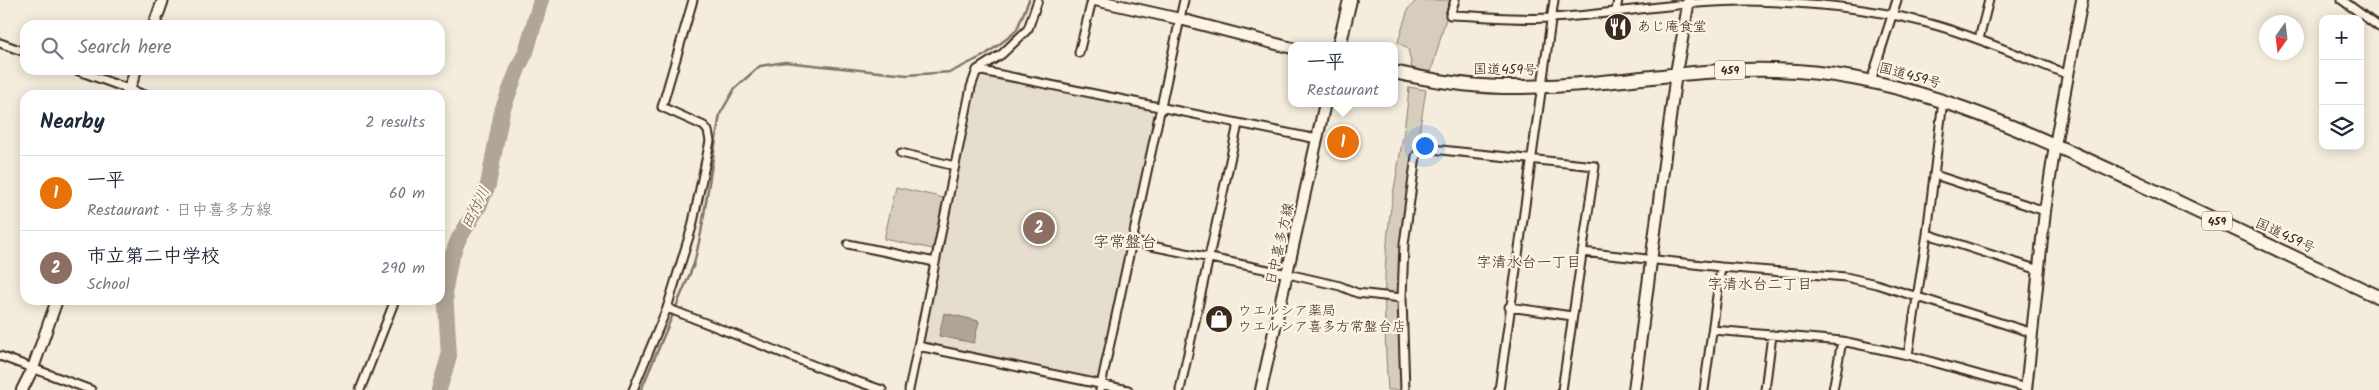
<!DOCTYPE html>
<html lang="en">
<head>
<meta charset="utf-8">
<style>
  body { margin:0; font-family:Kalam,"Klee One",sans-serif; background:#f2f2f3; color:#1f2937 }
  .controls { position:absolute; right:15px; top:15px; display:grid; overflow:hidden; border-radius:10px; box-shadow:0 2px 12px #0003 }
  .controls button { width:45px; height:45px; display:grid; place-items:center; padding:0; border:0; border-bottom:1px solid #e0e1e3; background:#fff; color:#1f2937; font:25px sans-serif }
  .compass { position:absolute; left:2259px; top:15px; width:45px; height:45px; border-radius:50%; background:#fff; box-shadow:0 2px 12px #0003; rotate:194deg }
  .you { position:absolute; left:1424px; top:145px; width:18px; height:18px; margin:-12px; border:4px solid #fff; border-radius:50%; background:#1a73e8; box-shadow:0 0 0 8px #1a73e833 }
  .badge { display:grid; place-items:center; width:32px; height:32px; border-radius:50%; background:#3b2a1e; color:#fff; font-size:16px; font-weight:700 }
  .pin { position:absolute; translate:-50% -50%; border:2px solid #fff; box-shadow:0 1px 5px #0006 }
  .popup { position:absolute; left:1288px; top:42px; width:110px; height:65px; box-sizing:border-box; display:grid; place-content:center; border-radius:10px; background:#fff; filter:drop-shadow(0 1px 4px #0005); font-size:16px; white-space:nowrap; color:#747a83 }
  .popup b { font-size:19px; color:#1f2937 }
  .popup::after { content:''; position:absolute; left:50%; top:100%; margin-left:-10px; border:10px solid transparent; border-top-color:#fff }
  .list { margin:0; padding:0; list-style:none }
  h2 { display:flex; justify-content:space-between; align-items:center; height:65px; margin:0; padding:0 20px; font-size:21px }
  h2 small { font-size:16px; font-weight:400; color:#747a83 }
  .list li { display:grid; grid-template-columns:32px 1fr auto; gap:15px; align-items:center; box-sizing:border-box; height:75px; padding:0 20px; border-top:1px solid #e0e1e3 }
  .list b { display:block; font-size:19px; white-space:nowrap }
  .list p { margin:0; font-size:16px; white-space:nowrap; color:#747a83 }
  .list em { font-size:16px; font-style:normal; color:#747a83 }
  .icon { flex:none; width:28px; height:28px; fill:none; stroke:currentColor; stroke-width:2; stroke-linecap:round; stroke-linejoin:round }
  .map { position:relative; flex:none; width:2379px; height:390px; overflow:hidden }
  .search { position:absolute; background:#fff; box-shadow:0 2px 12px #0003; left:20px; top:20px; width:425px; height:55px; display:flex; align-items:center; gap:12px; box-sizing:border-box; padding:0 18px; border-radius:15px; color:#747a83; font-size:19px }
  .panel { position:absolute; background:#fff; box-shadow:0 2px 12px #0003; left:20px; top:90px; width:425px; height:215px; border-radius:15px }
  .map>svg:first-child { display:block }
  .built { fill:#e5ddce }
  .green { fill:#d6cdbd; stroke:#887c6e }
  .water { fill:#b0a596; stroke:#817466 }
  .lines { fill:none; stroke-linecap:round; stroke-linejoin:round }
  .stream { stroke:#817466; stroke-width:2.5 }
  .river { stroke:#b0a596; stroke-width:16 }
  .street-casing { stroke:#3b2a1e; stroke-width:11 }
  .secondary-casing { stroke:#3b2a1e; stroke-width:14 }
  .highway-casing { stroke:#3b2a1e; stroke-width:16 }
  .street { stroke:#fcf5e5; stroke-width:7 }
  .secondary { stroke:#fcf5e5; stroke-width:10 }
  .highway { stroke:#fcf5e5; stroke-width:12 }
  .labels { text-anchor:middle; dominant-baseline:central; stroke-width:4.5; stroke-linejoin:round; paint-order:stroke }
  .shield { fill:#fcf5e5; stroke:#75675a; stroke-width:1 }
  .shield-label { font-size:12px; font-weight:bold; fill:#3b2a1e }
  .poi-label { font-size:14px; fill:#3b2a1e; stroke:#fcf5e5; text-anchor:start }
  .street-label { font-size:14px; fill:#3b2a1e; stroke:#fcf5e5 }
  .water-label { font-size:15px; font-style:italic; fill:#645548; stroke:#fcf5e5 }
  .neighbourhood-label { font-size:15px; fill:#3b2a1e; stroke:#fcf5e5 }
  .quarter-label { font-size:16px; fill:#3b2a1e; stroke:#fcf5e5 }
</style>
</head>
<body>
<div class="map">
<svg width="2379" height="390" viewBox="0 0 2379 390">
  <rect width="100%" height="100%" fill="#f4eddd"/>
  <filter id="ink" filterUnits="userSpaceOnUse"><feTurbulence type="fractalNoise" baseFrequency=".02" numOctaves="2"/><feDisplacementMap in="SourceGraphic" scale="10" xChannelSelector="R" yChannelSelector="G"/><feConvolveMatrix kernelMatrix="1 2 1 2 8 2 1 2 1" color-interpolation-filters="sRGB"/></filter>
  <g filter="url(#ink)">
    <path class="built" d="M983 74 1149 108 1155 117 1103 367 1101 375 1093 378 926 344 923 338 977 78Z"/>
    <path class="green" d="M1417 0H1451L1430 76 1413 72 1408 49 1398 42 1408 9Z
      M1409 87 1426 90 1404 227 1402 390H1388C1384 330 1382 268 1391 208 1397 168 1406 127 1409 87Z
      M896 187 944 198 933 249 884 239Z"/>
    <path class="water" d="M944 313 979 321 974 343 939 336Z"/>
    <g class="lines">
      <path class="stream" d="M641 390 694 264 701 233 720 114 735 88 760 66 785 62 907 75 951 72 985 55 1009 37 1017 29 1029 0"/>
      <path class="river" d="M439 390 449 356 445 289 450 261 458 240 479 206 488 185 502 111 519 66 526 52 541 0"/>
      <g class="street-casing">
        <path id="street" d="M1455 0 1450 15C1484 16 1519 20 1552 18 1618 14 1681 1 1747 1 1811 2 1877 8 1938 26 1983 39 2025 58 2069 75
          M2342 0 2379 27
          M1616 11 1618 0
          M1979 39 1989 0
          M0 43 25 52
          M1079 53 1092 0
          M76 70 145 95
          M977 70 1317 139
          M1871 81 1897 0
          M901 153 955 166
          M1935 175 2045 211
          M1927 234 2039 270
          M1132 242 1288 274 1340 286 1357 293 1402 298
          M848 244 935 262
          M1582 252 1721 267 1846 277 1876 284 2033 333
          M1509 307 1572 316
          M667 308 833 373 882 390
          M1713 330 1842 341 1908 355 2026 388
          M918 346 1128 390
          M1908 355 1927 234 1943 100
          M0 356 91 390
          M360 390 395 300
          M633 390 667 308 692 227 710 141 708 131 704 126 662 107 693 0
          M909 390 971 87 977 70 1002 54 1028 29 1038 0
          M1100 390 1184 0
          M1180 390 1238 124
          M1405 390 1402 298 1404 244 1416 156 1422 148 1595 166 1562 390
          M1499 390 1554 0
          M1704 390 1721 267
          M1765 390 1772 335
          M1833 390 1842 341"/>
      </g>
      <g class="secondary-casing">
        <path id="secondary" d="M1095 0 1180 19 1292 48
          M154 25 163 0
          M127 95 136 70
          M22 390 33 368 57 300
          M1261 390 1325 103
          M1634 390 1676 73 1689 0
          M2026 390 2045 211 2055 145 2082 0"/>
      </g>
      <g class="highway-casing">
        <path id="highway" d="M1339 46 1350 0
          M1394 72C1429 80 1466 86 1502 87 1601 89 1698 64 1797 71 1918 79 2031 134 2140 184 2219 222 2299 260 2379 297"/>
      </g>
      <use href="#street" class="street"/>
      <use href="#secondary" class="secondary"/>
      <use href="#highway" class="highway"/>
    </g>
  </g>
  <defs>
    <g id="restaurant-disc" transform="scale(1.4375)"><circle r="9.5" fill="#3b2a1e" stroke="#fcf5e5"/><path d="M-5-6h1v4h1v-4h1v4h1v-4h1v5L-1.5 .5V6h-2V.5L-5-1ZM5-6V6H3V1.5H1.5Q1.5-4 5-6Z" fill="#fff"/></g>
    <g id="shop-disc" transform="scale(1.4375)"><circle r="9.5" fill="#3b2a1e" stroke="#fcf5e5"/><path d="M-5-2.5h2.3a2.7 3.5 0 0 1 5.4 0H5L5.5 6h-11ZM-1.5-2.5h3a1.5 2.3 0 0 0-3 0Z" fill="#fff"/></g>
  </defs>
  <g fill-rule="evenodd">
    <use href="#restaurant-disc" x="1618" y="27"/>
    <use href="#shop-disc" x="1219" y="319"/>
  </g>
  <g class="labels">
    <g class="shield">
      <rect x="1715" y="60.5" width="30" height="19" rx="4"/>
      <rect x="2202" y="211.5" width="30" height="19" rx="4"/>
    </g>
    <g class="shield-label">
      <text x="1730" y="70">459</text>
      <text x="2217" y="221">459</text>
    </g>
    <g class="poi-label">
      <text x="1637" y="27">あじ庵食堂</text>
      <text x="1238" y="311">ウエルシア薬局<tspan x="1238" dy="16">ウエルシア喜多方常盤台店</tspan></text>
    </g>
    <g class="street-label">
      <text transform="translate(1505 70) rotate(1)">国道459号</text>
      <text transform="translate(1910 76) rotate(15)">国道459号</text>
      <text transform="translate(2285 236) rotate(25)">国道459号</text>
      <text transform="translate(1280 244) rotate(-77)">日中喜多方線</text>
    </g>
    <g class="water-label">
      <text transform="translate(476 208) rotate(-64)">田付川</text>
    </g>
    <g class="neighbourhood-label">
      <text x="1529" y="263">字清水台一丁目</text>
      <text x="1760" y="285">字清水台二丁目</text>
    </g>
    <g class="quarter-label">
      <text x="1125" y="242">字常盤台</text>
    </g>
  </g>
</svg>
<div class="controls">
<button>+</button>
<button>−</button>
<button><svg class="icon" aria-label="layers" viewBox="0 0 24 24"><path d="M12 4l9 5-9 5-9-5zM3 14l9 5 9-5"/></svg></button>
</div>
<svg class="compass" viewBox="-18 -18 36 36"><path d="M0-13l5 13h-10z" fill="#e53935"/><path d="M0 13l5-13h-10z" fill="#747a83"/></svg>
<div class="you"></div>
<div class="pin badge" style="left:1343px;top:142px;background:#e8710a">1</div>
<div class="popup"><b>一平</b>Restaurant</div>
<div class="pin badge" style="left:1039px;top:228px;background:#8d6e63">2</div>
<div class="search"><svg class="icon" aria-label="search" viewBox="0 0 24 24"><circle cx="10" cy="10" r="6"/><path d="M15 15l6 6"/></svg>Search here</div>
<section class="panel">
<h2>Nearby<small>2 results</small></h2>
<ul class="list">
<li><span class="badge" style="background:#e8710a">1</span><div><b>一平</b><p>Restaurant · 日中喜多方線</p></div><em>60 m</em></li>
<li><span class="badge" style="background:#8d6e63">2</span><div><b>市立第二中学校</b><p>School</p></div><em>290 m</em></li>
</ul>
</section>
</div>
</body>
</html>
